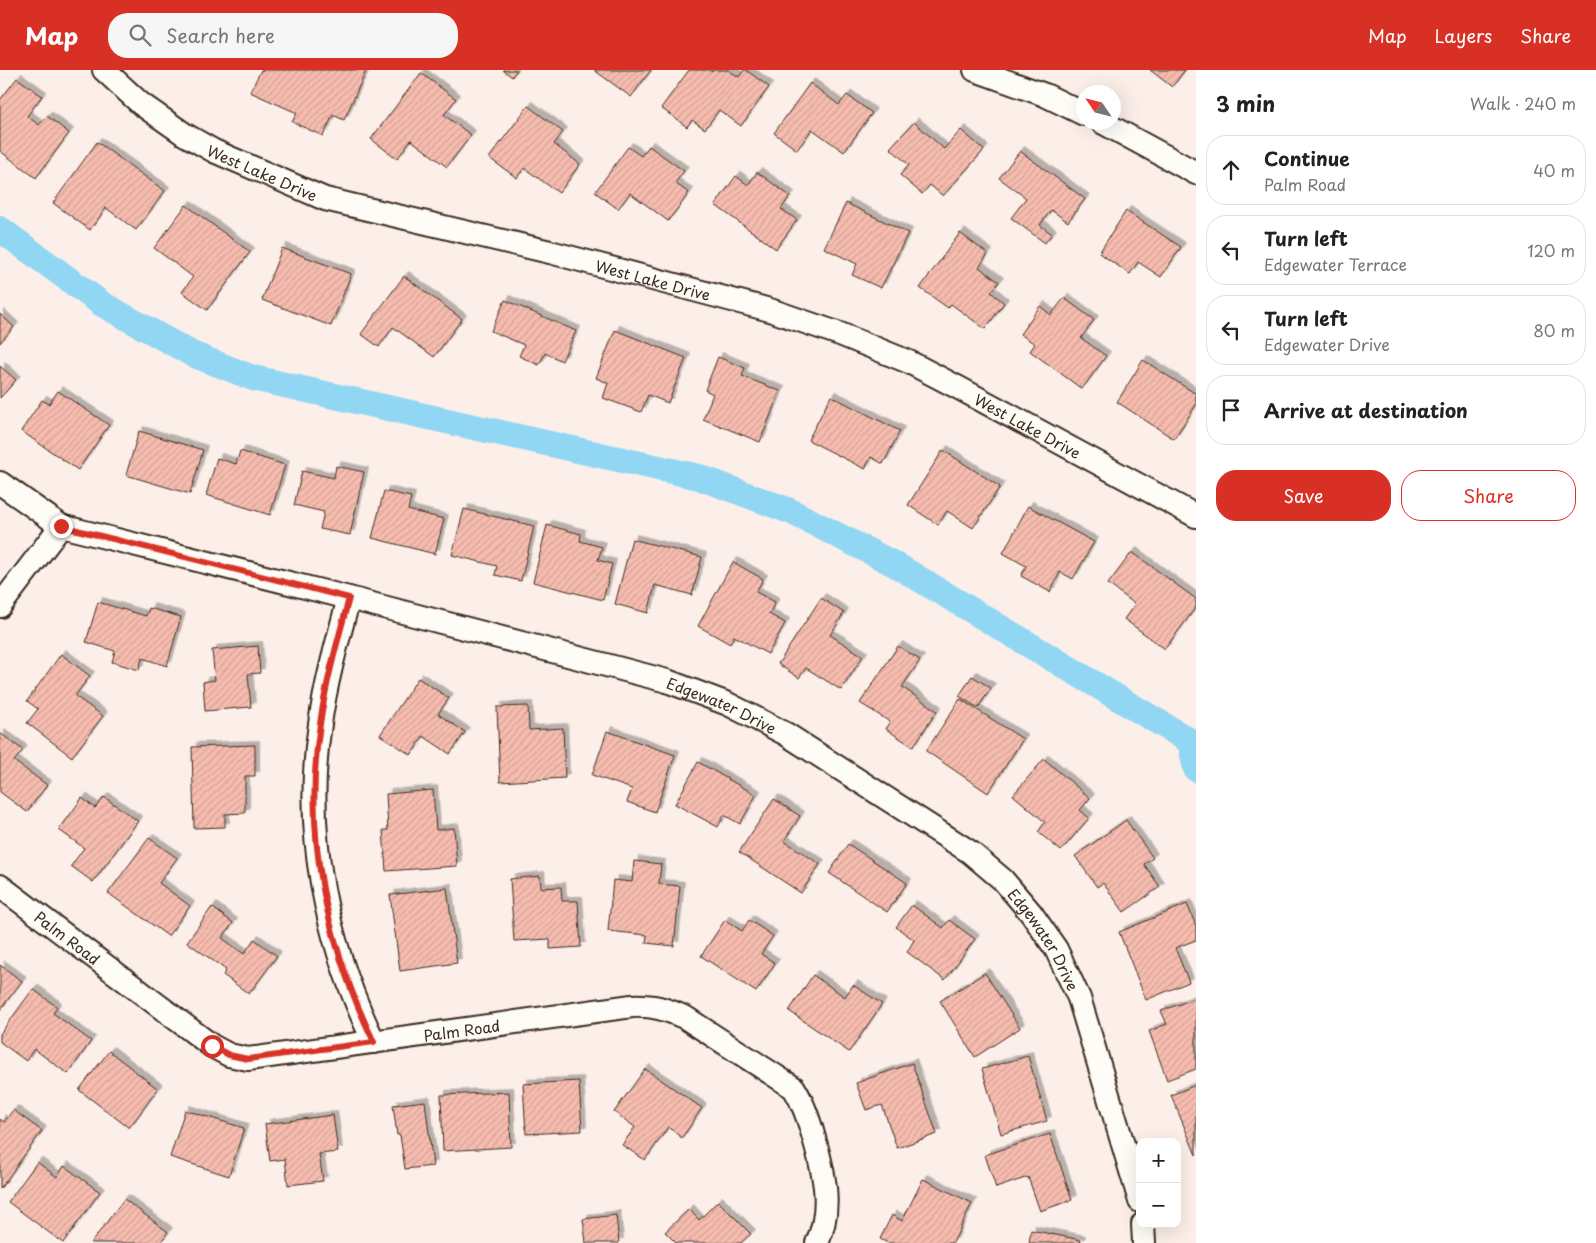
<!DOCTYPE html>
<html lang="en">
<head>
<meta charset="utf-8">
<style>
  body { margin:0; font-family:"Playpen Sans",sans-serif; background:#f6f6f6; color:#222 }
  .controls { position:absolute; right:15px; bottom:15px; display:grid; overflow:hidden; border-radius:10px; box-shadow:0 5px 20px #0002 }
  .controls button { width:45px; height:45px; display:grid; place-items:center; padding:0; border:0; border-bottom:1px solid #e0e0e0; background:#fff; color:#222; font:25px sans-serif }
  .compass { position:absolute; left:1076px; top:15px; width:45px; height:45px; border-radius:50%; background:#fff; box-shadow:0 5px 20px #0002; rotate:305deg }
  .stop { position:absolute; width:15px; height:15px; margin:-11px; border:4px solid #d93025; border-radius:50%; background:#fff }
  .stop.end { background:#d93025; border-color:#fff; box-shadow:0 1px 5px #0008 }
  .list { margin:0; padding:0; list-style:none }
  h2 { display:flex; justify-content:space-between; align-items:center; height:65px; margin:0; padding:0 20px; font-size:21px }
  h2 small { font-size:16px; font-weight:400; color:#767676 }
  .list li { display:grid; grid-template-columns:32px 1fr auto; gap:15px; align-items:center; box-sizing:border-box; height:70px; margin:0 10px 10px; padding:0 10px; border:1px solid #e0e0e0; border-radius:20px }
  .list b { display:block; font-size:19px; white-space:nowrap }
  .list p { margin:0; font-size:16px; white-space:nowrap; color:#767676 }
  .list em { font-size:16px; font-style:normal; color:#767676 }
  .actions { display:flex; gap:10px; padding:15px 20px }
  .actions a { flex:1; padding:11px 0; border:1px solid #d93025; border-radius:20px; text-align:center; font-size:18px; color:#d93025 }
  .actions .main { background:#d93025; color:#fff }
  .icon { flex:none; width:28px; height:28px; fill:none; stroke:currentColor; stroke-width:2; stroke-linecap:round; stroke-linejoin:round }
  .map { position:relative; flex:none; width:1196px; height:1173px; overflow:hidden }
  header { display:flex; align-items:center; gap:30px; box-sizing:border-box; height:70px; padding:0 25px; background:#d93025; color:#fff }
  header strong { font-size:24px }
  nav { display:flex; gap:28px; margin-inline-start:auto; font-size:18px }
  .search { width:350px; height:45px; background:#f6f6f6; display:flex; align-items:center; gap:12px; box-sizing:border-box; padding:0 18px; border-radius:20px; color:#767676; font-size:19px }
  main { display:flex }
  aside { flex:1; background:#fff }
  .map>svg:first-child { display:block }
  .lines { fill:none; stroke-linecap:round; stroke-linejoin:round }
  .canal { stroke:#91d7f3; stroke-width:26 }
  .building { fill:url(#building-hatch); stroke:#3b2a1e; filter:url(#shadow) }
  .minor-casing { stroke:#3b2a1e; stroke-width:26 }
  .minor { stroke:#fdfcf7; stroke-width:22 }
  .route { stroke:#d93025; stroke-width:6 }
  .labels { text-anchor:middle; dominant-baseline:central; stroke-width:4; stroke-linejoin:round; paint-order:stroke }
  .street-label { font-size:15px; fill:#3b2a1e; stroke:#fdfcf7 }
</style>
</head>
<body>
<header>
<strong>Map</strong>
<div class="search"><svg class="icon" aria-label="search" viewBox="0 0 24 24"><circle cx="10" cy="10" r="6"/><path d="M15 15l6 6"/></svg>Search here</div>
<nav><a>Map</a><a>Layers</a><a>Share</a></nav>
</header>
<main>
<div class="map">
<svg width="1196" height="1173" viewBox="0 0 1196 1173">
  <defs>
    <pattern id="building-hatch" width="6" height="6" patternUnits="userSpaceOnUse" patternTransform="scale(1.25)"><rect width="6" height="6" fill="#f6bcaf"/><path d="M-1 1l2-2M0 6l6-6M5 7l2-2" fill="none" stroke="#d4a296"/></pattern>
    <filter id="shadow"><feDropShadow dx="4.5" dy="-4.5" stdDeviation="0" flood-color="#0004"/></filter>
  </defs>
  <rect width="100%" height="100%" fill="#fcefe9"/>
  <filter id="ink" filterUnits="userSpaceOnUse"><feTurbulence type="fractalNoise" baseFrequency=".02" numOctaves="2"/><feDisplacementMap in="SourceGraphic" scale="10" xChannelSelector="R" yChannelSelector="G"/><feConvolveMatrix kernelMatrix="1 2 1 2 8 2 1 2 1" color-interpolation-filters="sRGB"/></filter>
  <g filter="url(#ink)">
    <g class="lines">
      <path class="canal" d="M0 159 102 234 192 284 253 308 699 407 790 441 896 495 1190 671 1196 699"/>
    </g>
    <path class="building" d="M261 0H365L366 1 344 50 333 45 323 66 292 52 297 43 250 22Z
      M503 0H517L512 7Z
      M594 0H651L631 27Z
      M689 0H709L712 2 713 0H728L739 7 744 0H746L769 17 741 56 719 40 705 59 692 50 687 57 661 38Z
      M1150 0H1185L1172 17Z
      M421 3 456 29 444 45 471 65 447 97 411 70 397 89 371 69Z
      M17 8 42 26 27 46 39 55 47 46 69 63 36 108 0 81V30Z
      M810 13 839 35 847 25 872 43 844 82 812 59 797 80 774 63Z
      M528 36 563 62 554 74 580 94 559 123 524 98 517 108 489 88Z
      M914 52 944 79 961 60 984 80 943 126 930 115 922 124 900 105 909 95 890 78Z
      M97 72 165 121 136 160 106 138 90 160 53 133Z
      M649 76 684 101 675 113 689 123 668 151 630 123 618 139 595 122 628 77 641 86Z
      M1020 81 1085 129 1068 152 1051 140 1040 155 1052 164 1045 173 1011 148 1026 128 999 108Z
      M757 102 790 126 781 139 797 150 776 179 715 135 736 106 748 115Z
      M846 133 908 163 881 218 852 205 857 194 824 178Z
      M186 135 250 182 207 240 182 222 193 207 154 178Z
      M1126 141 1181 177 1161 207 1138 192 1130 204 1099 183Z
      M960 163 988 184 979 197 999 212 991 222 1004 233 985 259 951 234 948 238 920 218Z
      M282 178 351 204 331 256 262 230Z
      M404 206 462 249 434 287 393 257 379 277 361 264Z
      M1064 228 1094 250 1081 268 1106 286 1082 319 1030 281 1035 274 1020 264 1040 236 1051 245Z
      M505 230 576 261 562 291 545 283 539 295 519 286 524 275 491 261Z
      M0 244 14 257 0 273Z
      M615 260 686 288 668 333 648 325 641 342 603 328 608 313 596 308Z
      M718 287 745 298 742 306 780 321 760 372 703 349 713 324 705 320Z
      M1143 290 1196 324V335L1174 369 1117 332Z
      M0 296 16 310 0 328Z
      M58 321 109 355 78 400 21 361 42 330 49 334Z
      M831 326 900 361 883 394 871 387 865 399 808 370Z
      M139 361 203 380 190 424 126 405Z
      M943 380 1000 417 973 458 947 441 938 455 908 435Z
      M240 381 285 395 270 445 206 425 217 388 236 394Z
      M336 396 364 402 350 465 320 459 324 442 294 435 302 401 334 408Z
      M384 421 411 427 408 440 444 449 435 484 372 468Z
      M1028 436 1094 472 1073 509 1060 502 1050 522 1021 506 1026 496 1003 483Z
      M464 439 534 456 521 511 495 505 497 496 452 485Z
      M547 455 581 464 580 471 602 477 598 490 612 494 603 530 533 512Z
      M632 469 702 487 692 525 655 515 648 543 615 534Z
      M1132 482 1196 529V537L1165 579 1124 549 1135 534 1108 514Z
      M733 492 763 509 756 522 775 532 769 544 785 553 768 584 734 566 730 574 698 556Z
      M821 528 844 543 830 565 863 586 841 620 806 598 799 608 778 594Z
      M98 532 146 546 149 538 181 547 167 596 142 588 139 600 112 592 115 581 86 572Z
      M258 576 260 603 248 604 251 637 205 641 203 612 215 610 212 580Z
      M898 576 920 590 902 617 937 641 913 677 886 659 890 652 860 633Z
      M61 584 90 606 75 626 103 646 72 687 27 653 38 639 27 631Z
      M972 606 991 618 978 638 959 626Z
      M418 608 449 628 438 644 465 662 450 684 423 666 411 685 380 665Z
      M960 629 1023 669 988 723 926 681Z
      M528 636 529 660 563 658 565 708 500 712 497 637Z
      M607 661 675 685 655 742 627 732 632 719 592 705Z
      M0 663 23 680 14 691 47 715 27 742 0 722Z
      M255 675V706H245V743L225 744V757L194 758 192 677Z
      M1044 689 1090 728 1080 740 1089 748 1061 781 1038 762 1045 752 1013 725Z
      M698 692 756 725 740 754 724 745 718 757 675 734Z
      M433 720 436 760 454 758 457 796 386 801 383 760H388L386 724Z
      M104 727 138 751 93 812 71 796 84 778 59 760 82 728 95 738Z
      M774 729 800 746 784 771 820 794 801 823 739 782Z
      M1126 750 1153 788 1144 794 1160 817 1124 842 1103 813 1097 817 1075 786Z
      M149 768 177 788 159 813 190 836 168 866 108 823Z
      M848 774 907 813 887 842 829 803Z
      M634 791 661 794 659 814 680 816 674 876 646 873 647 865 608 861 613 810 632 812Z
      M540 806 541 818 561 817 562 831H578L581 877 550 879V869L514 871 510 809Z
      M447 818 457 893 400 901 390 825Z
      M1187 834 1196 856V870L1175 878 1189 912 1146 930 1119 862Z
      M912 835 943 858 949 850 975 869 945 910 907 882 914 870 896 857Z
      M212 837 233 853 222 868 244 884 254 869 277 886 249 924 223 905 226 900 187 872Z
      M725 850 742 861 749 850 773 866 761 884 775 893 756 922 701 886Z
      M0 895 22 911 0 940Z
      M985 903 1020 958 975 987 940 931Z
      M813 905 845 927 853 915 882 934 849 982 789 941Z
      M33 919 57 937 53 943 91 971 68 1004 34 979 26 991 0 972V964Z
      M1196 928V999L1167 1010 1149 961 1167 954 1161 941Z
      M109 981 158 1019 129 1058 79 1020Z
      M1028 986 1047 1051 1001 1064 982 999Z
      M912 993 937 1064 897 1078 882 1035 866 1040 856 1013Z
      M645 999 702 1038 682 1068 668 1057 645 1090 622 1075 635 1057 614 1042Z
      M579 1011 582 1061 526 1064 523 1014Z
      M1196 1015V1085L1171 1025Z
      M509 1022 511 1077 443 1081 441 1025Z
      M425 1031 433 1096 405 1099 400 1065H397L393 1035Z
      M13 1040 42 1061 0 1119V1049L4 1052Z
      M185 1040 244 1058 229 1106 170 1087Z
      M333 1045 338 1082 319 1084 323 1111 288 1115 285 1089 270 1091 265 1054Z
      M1050 1064 1072 1130 1040 1141 1028 1107 996 1118 985 1085Z
      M37 1092 57 1107 64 1096 100 1122 63 1173 8 1132Z
      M923 1109 972 1133 953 1173H888L880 1169 892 1145 902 1151Z
      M124 1129 168 1162 160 1173H91Z
      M718 1131 751 1164 741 1173H676L665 1162 689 1139 699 1150Z
      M616 1145 619 1173H586L583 1149Z
      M1031 1160 1081 1170 1080 1173H1029Z"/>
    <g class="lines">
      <g class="minor-casing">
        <g id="minor">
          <path id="s1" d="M104 0 141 34 184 64 214 81 325 129 550 182 770 240 840 264 909 292 959 318 1196 446"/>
          <path d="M975 0 1045 25 1084 44"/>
          <path d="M1102 52 1196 103"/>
          <path id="s2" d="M0 413 61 456 349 528 667 611 728 634 786 664 970 782 1003 810 1031 843 1056 879 1079 928 1140 1131"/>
          <path d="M349 528C338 569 326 611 320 654 303 763 326 873 374 972"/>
          <path d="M0 536 61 456"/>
          <path id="s3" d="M0 816 212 976 229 985 248 989 632 936C654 935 666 939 686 948L794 1018C804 1034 809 1050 814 1068 824 1103 833 1138 817 1173"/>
          <path d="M1143 1154 1144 1173"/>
        </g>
      </g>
      <use href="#minor" class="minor"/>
    </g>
  </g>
  <g class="lines" filter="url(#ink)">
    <path class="route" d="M61 456 349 528C338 570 326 611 320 654 303 764 326 873 374 972L248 989 229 985 212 976"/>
  </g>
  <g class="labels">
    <g class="street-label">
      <text stroke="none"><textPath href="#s1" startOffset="190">West Lake Drive</textPath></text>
      <text stroke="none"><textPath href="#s1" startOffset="596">West Lake Drive</textPath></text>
      <text stroke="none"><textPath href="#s1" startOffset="1000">West Lake Drive</textPath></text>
      <text stroke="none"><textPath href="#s2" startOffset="760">Edgewater Drive</textPath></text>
      <text stroke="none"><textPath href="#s3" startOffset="85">Palm Road</textPath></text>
      <text stroke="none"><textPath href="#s2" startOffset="1165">Edgewater Drive</textPath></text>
      <text stroke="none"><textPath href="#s3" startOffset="520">Palm Road</textPath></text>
    </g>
  </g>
</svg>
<div class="controls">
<button>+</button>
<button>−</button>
</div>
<svg class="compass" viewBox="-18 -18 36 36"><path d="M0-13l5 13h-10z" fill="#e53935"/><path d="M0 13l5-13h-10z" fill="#767676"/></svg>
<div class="stop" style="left:212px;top:976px"></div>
<div class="stop end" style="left:61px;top:456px"></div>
</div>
<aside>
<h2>3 min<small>Walk · 240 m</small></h2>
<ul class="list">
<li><svg class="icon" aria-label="ahead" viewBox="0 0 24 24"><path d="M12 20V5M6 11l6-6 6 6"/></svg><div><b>Continue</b><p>Palm Road</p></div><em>40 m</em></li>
<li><svg class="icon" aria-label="left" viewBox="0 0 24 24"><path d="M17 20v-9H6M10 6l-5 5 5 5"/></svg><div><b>Turn left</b><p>Edgewater Terrace</p></div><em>120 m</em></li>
<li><svg class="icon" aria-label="left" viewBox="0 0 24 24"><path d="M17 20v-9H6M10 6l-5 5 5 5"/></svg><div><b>Turn left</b><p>Edgewater Drive</p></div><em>80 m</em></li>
<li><svg class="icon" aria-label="arrive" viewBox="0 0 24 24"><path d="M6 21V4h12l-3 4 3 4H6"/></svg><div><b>Arrive at destination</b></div></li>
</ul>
<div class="actions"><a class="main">Save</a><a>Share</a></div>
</aside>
</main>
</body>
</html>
